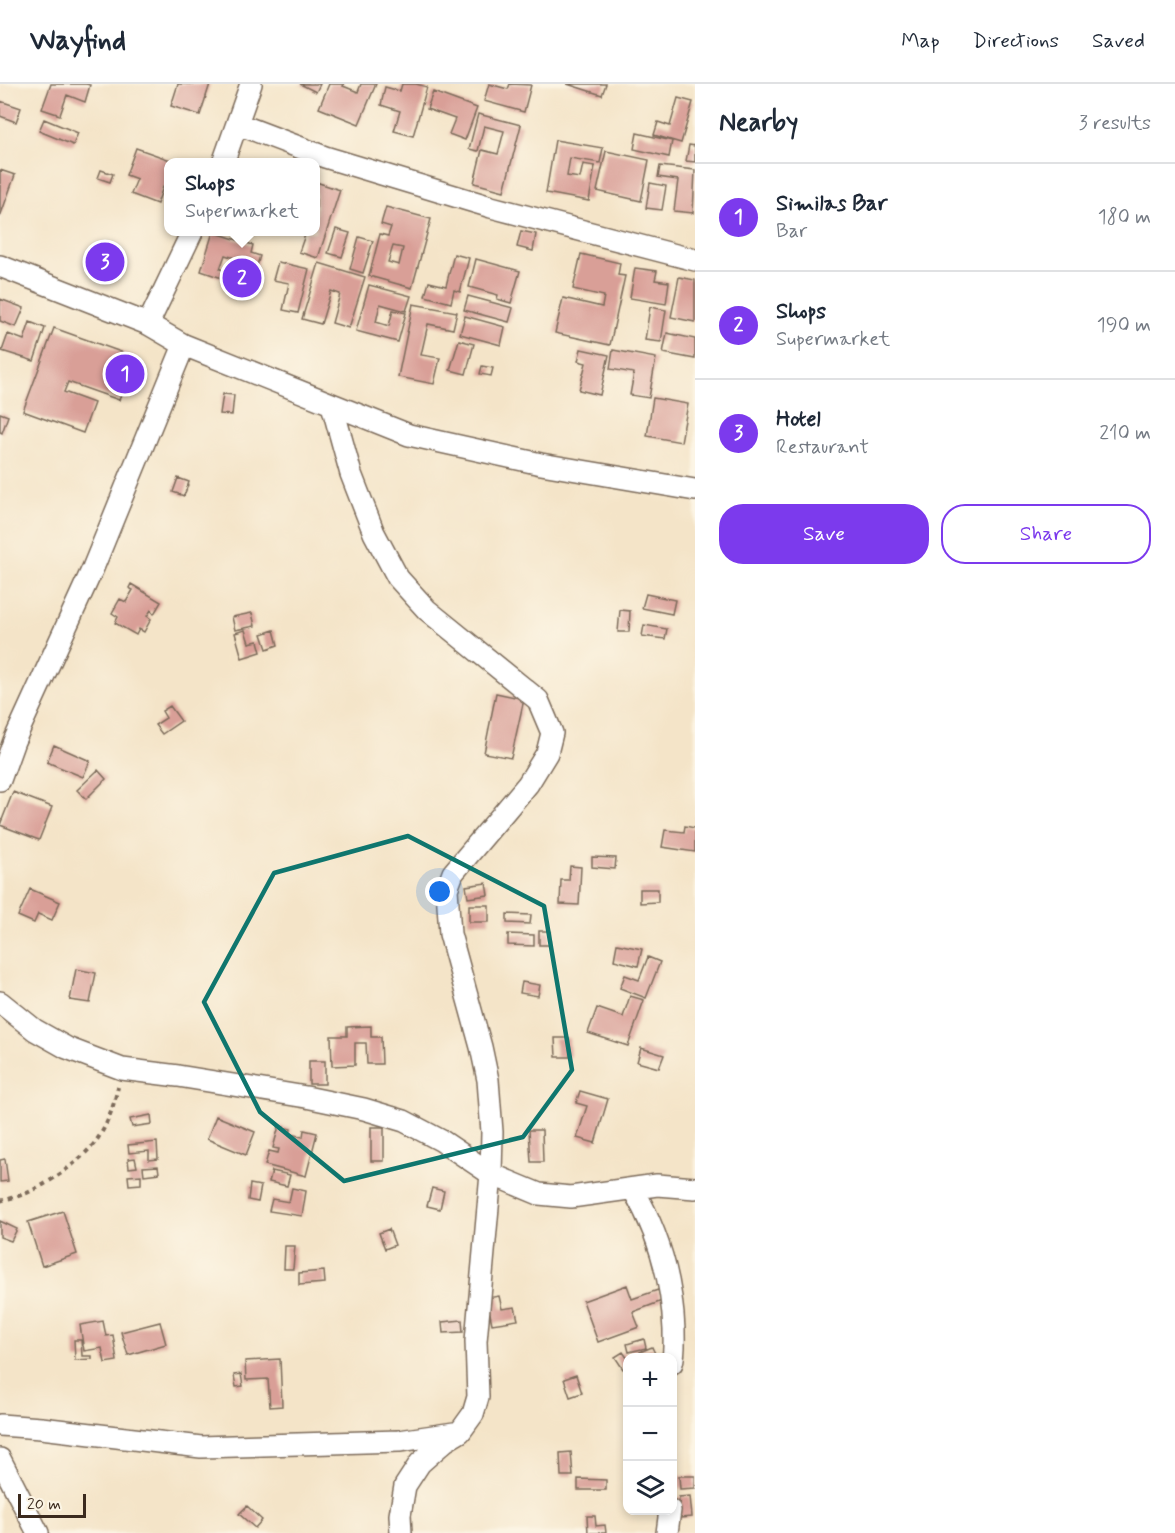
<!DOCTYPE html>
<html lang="en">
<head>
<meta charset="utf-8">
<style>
  body { margin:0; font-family:Mynerve,sans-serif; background:#f2f2f3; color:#1f2937 }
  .controls { position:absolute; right:18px; bottom:18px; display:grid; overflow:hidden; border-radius:12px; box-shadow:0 3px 9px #0003 }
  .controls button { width:54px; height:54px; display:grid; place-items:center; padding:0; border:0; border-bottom:2px solid #e0e1e3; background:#fff; color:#1f2937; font:30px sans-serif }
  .scale { position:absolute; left:18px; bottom:15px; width:68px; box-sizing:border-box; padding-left:6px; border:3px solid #3b2a1e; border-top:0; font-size:16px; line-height:21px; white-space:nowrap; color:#3b2a1e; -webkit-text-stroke:4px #fcf5e5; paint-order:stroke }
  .you { position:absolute; left:440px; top:808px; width:21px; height:21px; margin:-15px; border:4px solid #fff; border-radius:50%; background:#1a73e8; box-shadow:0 0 0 9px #1a73e833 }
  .badge { display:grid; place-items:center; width:39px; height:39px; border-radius:50%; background:#7c3aed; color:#fff; font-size:20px; font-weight:700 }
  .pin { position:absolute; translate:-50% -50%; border:3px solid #fff; box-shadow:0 2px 6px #0006 }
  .popup { position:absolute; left:164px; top:74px; width:156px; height:78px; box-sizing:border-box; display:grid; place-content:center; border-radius:12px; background:#fff; filter:drop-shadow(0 2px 4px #0005); font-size:20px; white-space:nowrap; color:#747a83 }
  .popup b { font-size:22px; color:#1f2937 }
  .popup::after { content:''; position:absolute; left:50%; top:100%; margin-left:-12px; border:12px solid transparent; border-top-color:#fff }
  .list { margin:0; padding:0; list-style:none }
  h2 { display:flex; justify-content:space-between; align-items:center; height:78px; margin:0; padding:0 24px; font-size:26px }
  h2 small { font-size:20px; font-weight:400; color:#747a83 }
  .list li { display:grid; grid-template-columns:39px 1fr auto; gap:18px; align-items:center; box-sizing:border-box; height:108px; padding:0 24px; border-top:2px solid #e0e1e3 }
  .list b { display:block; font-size:22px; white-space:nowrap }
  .list p { margin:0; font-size:20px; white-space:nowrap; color:#747a83 }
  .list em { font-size:20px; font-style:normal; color:#747a83 }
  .actions { display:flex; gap:12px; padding:18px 24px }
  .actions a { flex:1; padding:14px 0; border:2px solid #7c3aed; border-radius:24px; text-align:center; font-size:21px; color:#7c3aed }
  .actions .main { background:#7c3aed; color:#fff }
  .icon { flex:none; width:33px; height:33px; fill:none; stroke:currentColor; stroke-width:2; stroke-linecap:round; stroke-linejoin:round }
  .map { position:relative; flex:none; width:695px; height:1449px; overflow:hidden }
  header { display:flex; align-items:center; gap:36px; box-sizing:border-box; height:84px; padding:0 30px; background:#fff; border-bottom:2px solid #e0e1e3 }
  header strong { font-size:28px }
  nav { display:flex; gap:33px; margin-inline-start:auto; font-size:21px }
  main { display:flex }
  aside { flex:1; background:#fff }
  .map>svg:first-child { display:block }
  .building { fill:#d99f97; fill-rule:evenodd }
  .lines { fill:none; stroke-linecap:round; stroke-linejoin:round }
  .minor-casing { stroke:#7c6b5a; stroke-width:24 }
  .path { stroke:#7c6b5a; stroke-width:4; stroke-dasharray:4.5 4.5; stroke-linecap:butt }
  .minor { stroke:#fff; stroke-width:21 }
  .marked { fill:none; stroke:#0f766e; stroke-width:4.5; stroke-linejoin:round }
</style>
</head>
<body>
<header>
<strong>Wayfind</strong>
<nav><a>Map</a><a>Directions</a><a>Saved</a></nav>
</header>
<main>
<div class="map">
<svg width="695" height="1449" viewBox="0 0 695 1449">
  <rect width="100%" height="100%" fill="#fcf5e5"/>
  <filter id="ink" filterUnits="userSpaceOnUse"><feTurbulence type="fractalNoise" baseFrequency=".0167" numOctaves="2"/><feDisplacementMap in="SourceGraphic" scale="12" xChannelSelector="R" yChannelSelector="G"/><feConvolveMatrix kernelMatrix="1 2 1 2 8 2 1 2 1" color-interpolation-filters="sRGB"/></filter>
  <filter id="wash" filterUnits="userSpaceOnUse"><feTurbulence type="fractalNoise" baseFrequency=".008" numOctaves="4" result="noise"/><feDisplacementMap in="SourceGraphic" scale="24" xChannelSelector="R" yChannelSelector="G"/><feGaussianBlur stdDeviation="1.35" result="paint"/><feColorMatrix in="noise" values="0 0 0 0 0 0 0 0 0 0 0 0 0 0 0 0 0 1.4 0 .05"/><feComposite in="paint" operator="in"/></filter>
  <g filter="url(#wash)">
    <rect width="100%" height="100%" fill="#f4e4c8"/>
    <g id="blocks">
      <path class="building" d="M51 0H86L90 1 85 18 67 11 60 31 42 25Z
        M178 0H210L200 31 171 22Z
        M300 0H320L316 8Z
        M329 0H344L343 2 358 8 361 0H376L359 40 319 24Z
        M402 0H416L427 3 413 52 394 47 400 27 381 21 385 3 400 7Z
        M489 0 508 5 510 0 531 1 524 28 484 17Z
        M567 0H606L602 11Z
        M433 8 477 24 465 56 449 50 455 35 427 25Z
        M678 14 693 18 681 59 654 51 658 38 670 42Z
        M0 17 21 24 16 38 0 32Z
        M478 30 521 41 504 107 474 99 482 66 498 70 504 47 484 42 478 67 469 65Z
        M44 35 78 49 73 61 39 47Z
        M637 49 672 57 669 73 634 65Z
        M555 56 603 64 600 79 570 74 567 92 580 94 583 80 595 82 589 117 546 109Z
        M689 61 695 62V78L686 77Z
        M136 64 176 78 168 79V105L163 103 157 120 131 110 137 95 126 91Z
        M606 67 649 76 641 117 597 107Z
        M660 82 695 86 693 129 674 127 678 96 658 93Z
        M0 86 15 91 0 133Z
        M101 86 113 90 110 98 98 94Z
        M316 98 340 106 318 174 299 168 306 148H316Z
        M650 99 666 102 662 126 646 124Z
        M386 123 431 135 412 204 369 192 380 150 388 152 391 143 381 140ZM393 162 403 164 399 181 388 178Z
        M336 145 350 149 342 173 328 169Z
        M521 147 536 150 533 167 517 163Z
        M213 148 253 161 251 169 260 172 249 206 233 201 234 198 201 187ZM225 171 241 176 236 190 220 185Z
        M359 153 373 157 363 189 350 185Z
        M98 160 119 168 110 191 89 183Z
        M454 170 469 174 460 208 454 206 451 219 425 212 429 198 446 202Z
        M581 170 620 179 618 191 625 192 610 261 555 249 563 214 602 223 604 212 573 205Z
        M476 175 520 187 511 219 497 215 498 211 469 203Z
        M278 178 309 185 298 229 283 226 289 199 273 196Z
        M319 179 365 193 349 244 332 239 340 210 331 207 321 240 302 235Z
        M635 184 657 187 655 196 669 198 666 220 630 214Z
        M679 193 695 196V238L671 233Z
        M369 201 411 212 406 227 380 220 376 238 389 242 393 226 406 229 398 258 356 247Z
        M468 212 513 224 509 238 464 226Z
        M0 215 24 224 16 243 0 237Z
        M413 220 457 228 453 245 428 240 421 271 440 274 434 300 398 293Z
        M650 223 666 226 661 258 645 256Z
        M465 232 505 243 501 261 460 250Z
        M30 238 45 244 34 277 2 267 8 250 24 256Z
        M54 244 135 273 119 316 68 298 64 308 94 319 83 349 23 327Z
        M667 249 695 255V275L663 269Z
        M459 256 474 260 466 290 450 286Z
        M581 265 609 271 600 311 579 306 586 279 578 277Z
        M613 266 656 274 649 314 630 311 634 289 610 285Z
        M482 282 493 284 491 292 480 290Z
        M223 310 234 311 232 331 220 330Z
        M653 314 688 320 681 358 647 352Z
        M0 329 8 332 2 349 0 348Z
        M178 394 189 398 184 412 173 408Z
        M131 500 161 518 154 530 151 526 147 532 151 535 144 548 139 545 136 551 115 539 118 533 112 529 120 515 126 518 133 506 129 504Z
        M646 510 675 516 672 530 642 524Z
        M620 526 630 527 629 548H618Z
        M252 529 255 542 235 546 232 533Z
        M644 541 667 545 665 555 642 552Z
        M245 546 249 559 258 557 261 568 242 574 235 549Z
        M274 546 278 561 267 565 262 550Z
        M496 609 524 615 511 674 484 669Z
        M170 622 181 637 162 650 155 641 166 634 162 627Z
        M54 661 90 677 83 693 47 678Z
        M98 686 106 695 86 715 77 706Z
        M13 708 52 723 39 756 0 741Z
        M685 742 695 744V768L662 763 665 746 684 748Z
        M592 773 616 774 615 785 592 783Z
        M570 782 581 783 579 821 560 820 561 796H569Z
        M486 799 488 811 468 814 466 802Z
        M30 805 60 818 52 836 38 830 34 839 18 832Z
        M640 805H658V818L640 819Z
        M469 821H489V838H469Z
        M507 830 531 831 530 840 507 839Z
        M539 847H550V861H539Z
        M508 850 534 851V862L508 861Z
        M617 860 642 865 638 882 614 876Z
        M648 873 660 878 646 914 620 904 625 891 639 896Z
        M76 885 96 889 90 919 70 916Z
        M522 898 540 901 538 912 520 909Z
        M630 912 644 916 628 962 588 949 597 924 623 933Z
        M371 942V953H381L382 980H367L366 959H355V981L332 982 331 952H347V943Z
        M555 954H569L570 973H556Z
        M641 964 664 971 659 984 637 978Z
        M309 977H325V1000H309Z
        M580 1007 608 1015 595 1059 577 1054 587 1022 576 1019Z
        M151 1031 152 1040 132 1043 130 1035Z
        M216 1032 255 1048 246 1071 207 1055Z
        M279 1042 291 1045 290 1050 303 1053 304 1046 317 1049 306 1092 265 1081 269 1067 278 1069 279 1065 273 1064Z
        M371 1043H384V1077H371Z
        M529 1046H542L543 1078H531Z
        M157 1058 158 1075 149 1076V1067L129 1069 128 1061Z
        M135 1074 137 1083 129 1084 128 1075Z
        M5 1075 8 1097 0 1098V1076Z
        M158 1082 159 1089 144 1091 143 1083Z
        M272 1087 290 1091 287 1102 269 1098Z
        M141 1091V1100L129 1101 128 1092Z
        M250 1100 261 1102 258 1118 248 1116Z
        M292 1104 306 1107 302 1132 269 1127 272 1115 289 1118Z
        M432 1104 444 1107 440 1125 427 1122Z
        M63 1127 77 1170 42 1182 28 1138Z
        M0 1137 17 1145 11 1157 0 1153Z
        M389 1145 395 1161 385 1165 379 1149Z
        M285 1162H295L293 1185H284Z
        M324 1187 325 1199 299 1201V1189Z
        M627 1201 632 1215 658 1206 662 1217 633 1228 639 1243 598 1258 583 1217Z
        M499 1212 502 1225 515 1223 518 1236 492 1240 487 1214Z
        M462 1236 463 1248 443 1249 442 1238Z
        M103 1237 106 1252 113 1251 117 1277 105 1279 102 1264 84 1267 80 1241Z
        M160 1238 166 1260 128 1271 121 1248Z
        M644 1255 646 1264 629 1268 627 1260Z
        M74 1256H81L82 1272H92V1275L75 1276Z
        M652 1263 657 1274H643L640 1268Z
        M623 1268 628 1275V1283L623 1285 615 1273Z
        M280 1275 282 1322 270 1323 268 1295 246 1296 245 1277Z
        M241 1290 243 1302 236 1303 234 1291Z
        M576 1291 582 1309 570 1313 564 1295Z
        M571 1368 573 1392H561L560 1369Z
        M679 1392H695V1404L680 1405Z
        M578 1395 606 1396V1406H578Z
        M690 1412 692 1433 680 1434 679 1413Z
        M247 1422 262 1436 255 1444 239 1430Z
        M587 1432H595L596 1442 605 1441 606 1449H588Z"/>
    </g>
  </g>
  <g filter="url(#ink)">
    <use href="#blocks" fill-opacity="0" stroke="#7c6b5a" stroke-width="1.5"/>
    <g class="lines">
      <g class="minor-casing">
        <path id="minor" d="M238 40 325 73 491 123 695 176
          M223 79 251 0
          M0 182 148 240 184 261 409 351 541 380 695 406
          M148 240 192 148
          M332 321 351 390 374 449 398 494 427 526 538 616 552 649 547 669 528 700 453 789 447 805 450 850 481 963 488 996 492 1048 491 1090 476 1257 478 1313 473 1330 460 1348 445 1357 420 1379 405 1402 400 1431 401 1449
          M0 696 14 657 93 484 184 261
          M0 918 35 946 67 964 122 985 178 992 306 1013 364 1025 404 1037 442 1057 491 1090 539 1110 571 1113 657 1101 695 1104
          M633 1105C658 1148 672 1196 674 1246 674 1257 675 1268 672 1279
          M0 1341 41 1344 201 1363 399 1357 454 1349
          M0 1375 38 1449
          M667 1449 670 1426"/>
      </g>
      <path class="path" d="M0 1117C10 1114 22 1112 31 1107 53 1097 88 1072 100 1051 109 1037 114 1020 118 1003"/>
      <use href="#minor" class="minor"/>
    </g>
  </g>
  <path class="marked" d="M408 752 544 822 572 986 523 1053 344 1097 260 1028 204 918 274 789Z"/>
</svg>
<div class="controls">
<button>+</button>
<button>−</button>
<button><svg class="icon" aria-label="layers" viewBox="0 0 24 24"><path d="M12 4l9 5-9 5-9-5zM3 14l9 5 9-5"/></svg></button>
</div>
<div class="scale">20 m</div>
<div class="you"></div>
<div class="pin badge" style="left:125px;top:290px">1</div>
<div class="pin badge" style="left:242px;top:194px">2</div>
<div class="popup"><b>Shops</b>Supermarket</div>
<div class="pin badge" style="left:105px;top:178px">3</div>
</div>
<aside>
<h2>Nearby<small>3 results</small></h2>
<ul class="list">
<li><span class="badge">1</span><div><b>Similas Bar</b><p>Bar</p></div><em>180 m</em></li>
<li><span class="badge">2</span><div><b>Shops</b><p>Supermarket</p></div><em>190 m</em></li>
<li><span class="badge">3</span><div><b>Hotel</b><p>Restaurant</p></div><em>210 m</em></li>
</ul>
<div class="actions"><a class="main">Save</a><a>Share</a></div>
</aside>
</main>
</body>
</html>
